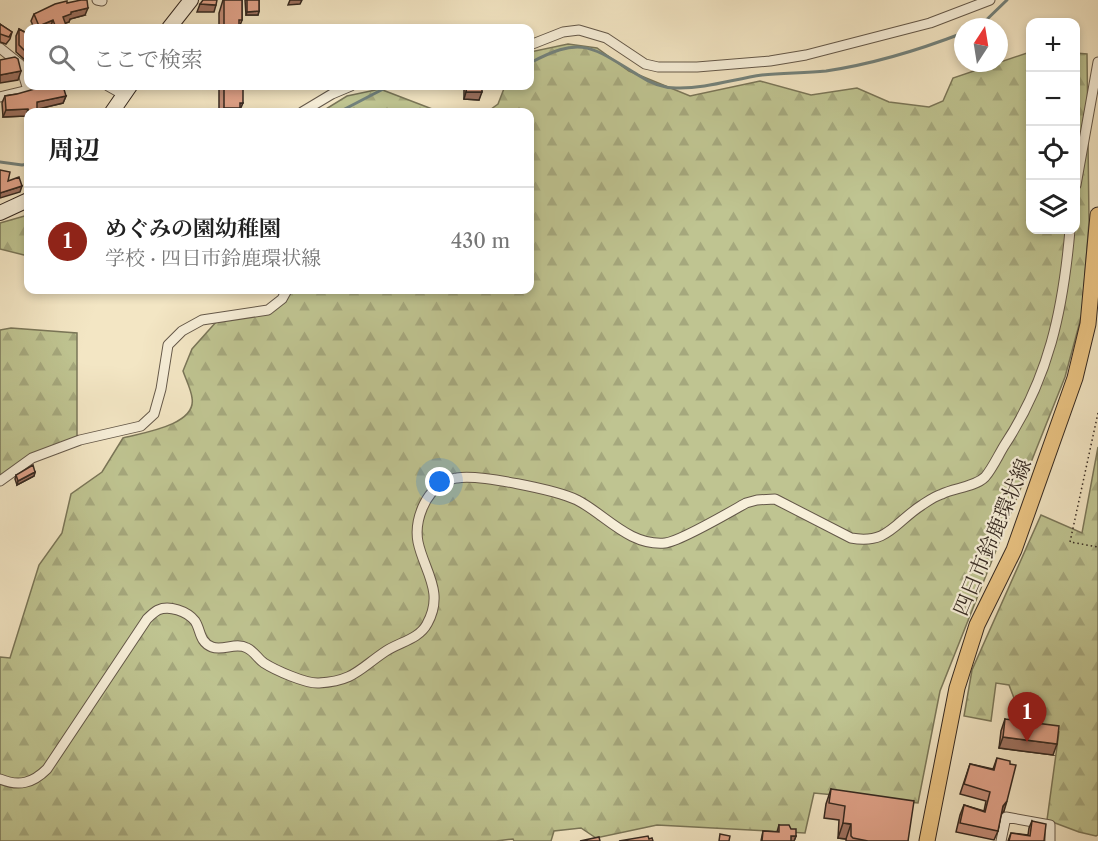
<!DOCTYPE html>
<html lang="ja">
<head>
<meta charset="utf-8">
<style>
  body { margin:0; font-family:"Libre Caslon Text","Noto Serif JP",serif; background:#f6f6f6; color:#222 }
  .controls { position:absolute; right:18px; top:18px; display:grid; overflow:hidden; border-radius:12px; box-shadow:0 3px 9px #0003 }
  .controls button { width:54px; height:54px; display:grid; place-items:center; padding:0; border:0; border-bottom:2px solid #e0e0e0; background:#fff; color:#222; font:30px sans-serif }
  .compass { position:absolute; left:954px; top:18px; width:54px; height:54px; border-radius:50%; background:#fff; box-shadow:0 3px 9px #0003; rotate:12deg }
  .you { position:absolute; left:440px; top:482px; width:21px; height:21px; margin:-15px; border:4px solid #fff; border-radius:50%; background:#1a73e8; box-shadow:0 0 0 9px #1a73e833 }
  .badge { display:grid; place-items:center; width:39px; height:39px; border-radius:50%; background:#8f2418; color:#fff; font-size:20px; font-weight:700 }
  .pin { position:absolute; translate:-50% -50px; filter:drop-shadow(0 2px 3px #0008) }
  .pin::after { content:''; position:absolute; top:32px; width:21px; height:18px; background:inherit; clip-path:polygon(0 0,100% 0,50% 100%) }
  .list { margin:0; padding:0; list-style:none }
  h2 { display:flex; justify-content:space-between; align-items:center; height:78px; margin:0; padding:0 24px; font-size:26px }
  h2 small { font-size:20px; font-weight:400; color:#767676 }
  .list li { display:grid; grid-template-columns:39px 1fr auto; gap:18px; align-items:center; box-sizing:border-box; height:108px; padding:0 24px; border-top:2px solid #e0e0e0 }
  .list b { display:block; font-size:22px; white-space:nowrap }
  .list p { margin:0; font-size:20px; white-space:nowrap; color:#767676 }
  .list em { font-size:20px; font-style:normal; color:#767676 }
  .icon { flex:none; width:33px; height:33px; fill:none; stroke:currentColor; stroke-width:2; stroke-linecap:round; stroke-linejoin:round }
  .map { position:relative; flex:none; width:1098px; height:841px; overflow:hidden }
  .search { position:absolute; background:#fff; box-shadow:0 3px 9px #0003; left:24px; top:24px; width:510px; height:66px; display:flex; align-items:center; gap:15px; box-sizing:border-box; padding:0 21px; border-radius:12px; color:#767676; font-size:22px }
  .panel { position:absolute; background:#fff; box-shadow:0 3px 9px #0003; left:24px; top:108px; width:510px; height:186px; border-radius:12px }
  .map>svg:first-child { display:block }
  .forest { fill:url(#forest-firs); stroke:#7a7658; stroke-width:1.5 }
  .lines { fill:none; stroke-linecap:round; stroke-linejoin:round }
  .stream { stroke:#73827c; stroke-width:3 }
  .street-casing { stroke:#645849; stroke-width:11 }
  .secondary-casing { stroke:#342820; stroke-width:16 }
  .primary-casing { stroke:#342820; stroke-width:17 }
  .path { stroke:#342820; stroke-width:1.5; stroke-dasharray:1.5 3; stroke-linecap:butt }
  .street { stroke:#f7efd9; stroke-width:9 }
  .secondary { stroke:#f7efd9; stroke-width:14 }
  .primary { stroke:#eac382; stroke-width:15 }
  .wall { fill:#c28c77; stroke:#342820; stroke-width:1.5 }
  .shaded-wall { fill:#9e7261; stroke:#342820; stroke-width:1.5 }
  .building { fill:#e1a38a; stroke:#342820; stroke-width:1.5 }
  .labels { text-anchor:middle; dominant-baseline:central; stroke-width:4.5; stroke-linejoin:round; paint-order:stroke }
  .street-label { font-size:21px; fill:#342820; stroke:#f7efd9 }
</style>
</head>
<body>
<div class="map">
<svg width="1098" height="841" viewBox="0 0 1098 841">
  <defs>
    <pattern id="forest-firs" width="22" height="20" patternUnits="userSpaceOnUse" patternTransform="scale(1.5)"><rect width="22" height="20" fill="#bfc491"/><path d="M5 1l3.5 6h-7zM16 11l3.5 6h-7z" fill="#a5a87d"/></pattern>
  </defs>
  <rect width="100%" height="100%" fill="#f3e6c4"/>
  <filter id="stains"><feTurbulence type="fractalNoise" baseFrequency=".00333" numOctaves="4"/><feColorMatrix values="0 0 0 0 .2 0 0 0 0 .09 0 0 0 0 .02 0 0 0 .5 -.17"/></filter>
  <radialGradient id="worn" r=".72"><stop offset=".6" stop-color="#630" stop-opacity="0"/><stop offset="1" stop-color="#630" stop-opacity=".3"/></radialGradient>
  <path class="forest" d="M568 44 597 48 629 71 690 96 760 81 811 95 857 88 889 102 929 107 943 101 953 78 1030 52V230H1076V53L1087 54 1089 222 1082 314 1065 377 940 691 918 803 814 793 805 833 657 825 596 838 581 828 554 831 551 841H514L513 839 496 841H0V657L10 658 39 565 62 533 71 494 102 472 123 438C142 433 197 425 192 398 191 389 186 380 183 371L192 349 225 312 256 315 291 290H530V112H487L498 104 505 86H530V52Z
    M380 89 440 112H321L347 96Z
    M28 215V256L0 249V223Z
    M11 328 77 333V437L0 480V330Z
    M1098 447V835L1096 836 1079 832 1047 820 1059 732 1025 727 1009 685 996 683 991 721 964 716 972 670 1041 515 1082 533Z"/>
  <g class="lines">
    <path class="stream" d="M979 27 1007 0
      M530 63C582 35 592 47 638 75 650 83 661 88 676 88 705 89 734 79 762 75 783 73 805 73 826 71 873 64 919 50 963 33
      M339 112 389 86
      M0 162 22 165 28 164"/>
    <g class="street-casing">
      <path id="street" d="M97 0 102 1
        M530 45 563 32 579 30 606 38 645 64 658 67H697L770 61 806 55 930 23 990 0
        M0 48 20 64 28 90
        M108 86 124 95
        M0 97 45 86
        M302 112 332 94 351 86
        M1076 185 1098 62
        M0 481 32 458 80 440 141 426 154 414 161 389 168 345 182 331 202 320 268 310 282 299 287 290
        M0 779C19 787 33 783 47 769L147 619C150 616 154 612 158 610 169 605 187 611 195 621 201 630 199 642 212 647 223 651 236 642 247 648 254 651 258 659 264 663 275 670 306 684 319 683 354 681 359 669 386 651 400 642 419 639 427 624 445 592 424 571 418 542 414 521 425 492 444 483 448 481 453 478 457 478 479 474 556 490 577 500 606 515 629 546 665 543 679 542 730 512 746 503L757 500 775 499 851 538C888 545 895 522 922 505 928 501 935 496 942 494 954 488 975 487 985 477 992 469 998 456 1004 446 1049 378 1063 310 1070 230
        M1001 841 1006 817 1050 825V841"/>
    </g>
    <g class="secondary-casing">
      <path id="secondary" d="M169 28 191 0
        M112 112 130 86
        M0 213 28 200"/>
    </g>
    <g class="primary-casing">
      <path id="primary" d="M927 841 957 688 977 625 1014 550 1075 378 1088 324 1098 215"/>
    </g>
    <path class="path" d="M1098 413 1070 542 1098 547"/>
    <use href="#street" class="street"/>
    <use href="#secondary" class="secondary"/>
    <use href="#primary" class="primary"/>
  </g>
  <path class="wall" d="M223 0H242V20L239 28H219V13Z
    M245 0H259V11L258 15H246Z
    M67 3 85 15 70 19 69 22 65 23 67 28H34L31 21 34 14Z
    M0 24 12 32 10 39 6 44 0 42Z
    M19 29 28 34V69L26 61 16 52V36Z
    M219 86H243L239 112H219Z
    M464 86H482L479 100 464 99Z
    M17 94 66 96 63 103 37 109 28 112V122H26V116L3 117 2 103 5 96Z
    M35 472 34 476 17 485 15 479 16 475Z
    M1005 719 1053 755 999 748 1001 731Z
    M997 758 1004 811 1001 813 998 831 994 840 956 832 960 815 964 805 984 811 986 801 960 794 970 764 993 769Z
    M831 789 908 841H846V839L838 838 839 820 824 818 826 804Z
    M1032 821 1044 841H1008L1011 833 1028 835 1029 828Z
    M779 825 796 836 794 841H761L763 831 777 832Z"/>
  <path class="shaded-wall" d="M290 0H302L300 4 288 5Z
    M200 4 216 5 214 12H197Z
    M88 8 85 15 70 19 69 22 60 25 63 17 71 12Z
    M259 11 258 15H246L247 12Z
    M53 20 50 28H39V26Z
    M21 71 18 80 0 83V75Z
    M466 92H482L479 100 464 99Z
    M66 96 63 103 34 110 37 102Z
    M240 103H243L239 112H223L224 108Z
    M28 109 26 116 3 117 6 110Z
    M22 186 20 192 0 198V193Z
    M35 472 34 476 17 485 18 481Z
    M1003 737 1057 744 1053 755 999 748Z
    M1007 801 1004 811 999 816 1003 806Z
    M843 823 851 824 846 839 838 838Z
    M791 836H796L794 841H789Z"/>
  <path class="building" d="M81 0H87L88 8 71 12V14L63 17 67 28H56L53 20 39 26 34 14 55 4 67 1V3Z
    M203 0H217L216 5 200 4Z
    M224 0H242V20H239V28H224Z
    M247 0H259V11L247 12Z
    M0 24 12 32 9 37 0 34Z
    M19 29 28 34V54L19 45Z
    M15 57 18 59 21 71 0 75V60Z
    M45 86H63L66 96 37 102V112H29L28 109 6 110 5 96 17 94Z
    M224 86H243V103H240V108H224Z
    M467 86H482V92H466Z
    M0 170 10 172 8 181 19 177 22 186 0 193Z
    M33 465 35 472 18 481 16 475Z
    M1005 719 1059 726 1057 744 1003 737Z
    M997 758 1010 761V764L1016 765 1007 801 1003 806 998 831 960 823 964 805 985 812 990 792 964 784 970 764 994 770Z
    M831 789 914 801 908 841H868L853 838 851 836V824L843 823 845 806 829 803Z
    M1032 821 1046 824 1044 841H1009L1011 833 1030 836Z
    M779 825H789L791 829H796V836H791V841H762L763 831 779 832Z
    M720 834 730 836 729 841H719Z
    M648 836 649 839 652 838 653 841H619Z
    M599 837 600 841H580Z"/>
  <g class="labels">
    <g class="street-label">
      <text transform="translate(992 537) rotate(-67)">四日市鈴鹿環状線</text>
    </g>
  </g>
  <rect width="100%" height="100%" filter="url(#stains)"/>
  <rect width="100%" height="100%" fill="url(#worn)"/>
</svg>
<div class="controls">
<button>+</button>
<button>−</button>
<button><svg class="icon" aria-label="locate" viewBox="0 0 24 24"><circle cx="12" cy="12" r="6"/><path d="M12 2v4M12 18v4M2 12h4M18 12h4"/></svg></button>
<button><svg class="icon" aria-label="layers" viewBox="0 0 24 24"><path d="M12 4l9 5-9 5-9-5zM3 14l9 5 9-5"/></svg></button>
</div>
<svg class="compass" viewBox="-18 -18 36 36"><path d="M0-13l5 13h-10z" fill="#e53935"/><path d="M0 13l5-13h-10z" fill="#767676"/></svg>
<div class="you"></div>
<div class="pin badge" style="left:1027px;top:742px">1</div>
<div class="search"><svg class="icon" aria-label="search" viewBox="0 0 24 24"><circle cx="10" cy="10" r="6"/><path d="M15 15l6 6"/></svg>ここで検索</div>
<section class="panel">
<h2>周辺<small></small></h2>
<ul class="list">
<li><span class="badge">1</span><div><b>めぐみの園幼稚園</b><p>学校 · 四日市鈴鹿環状線</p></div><em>430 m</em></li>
</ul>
</section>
</div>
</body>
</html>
